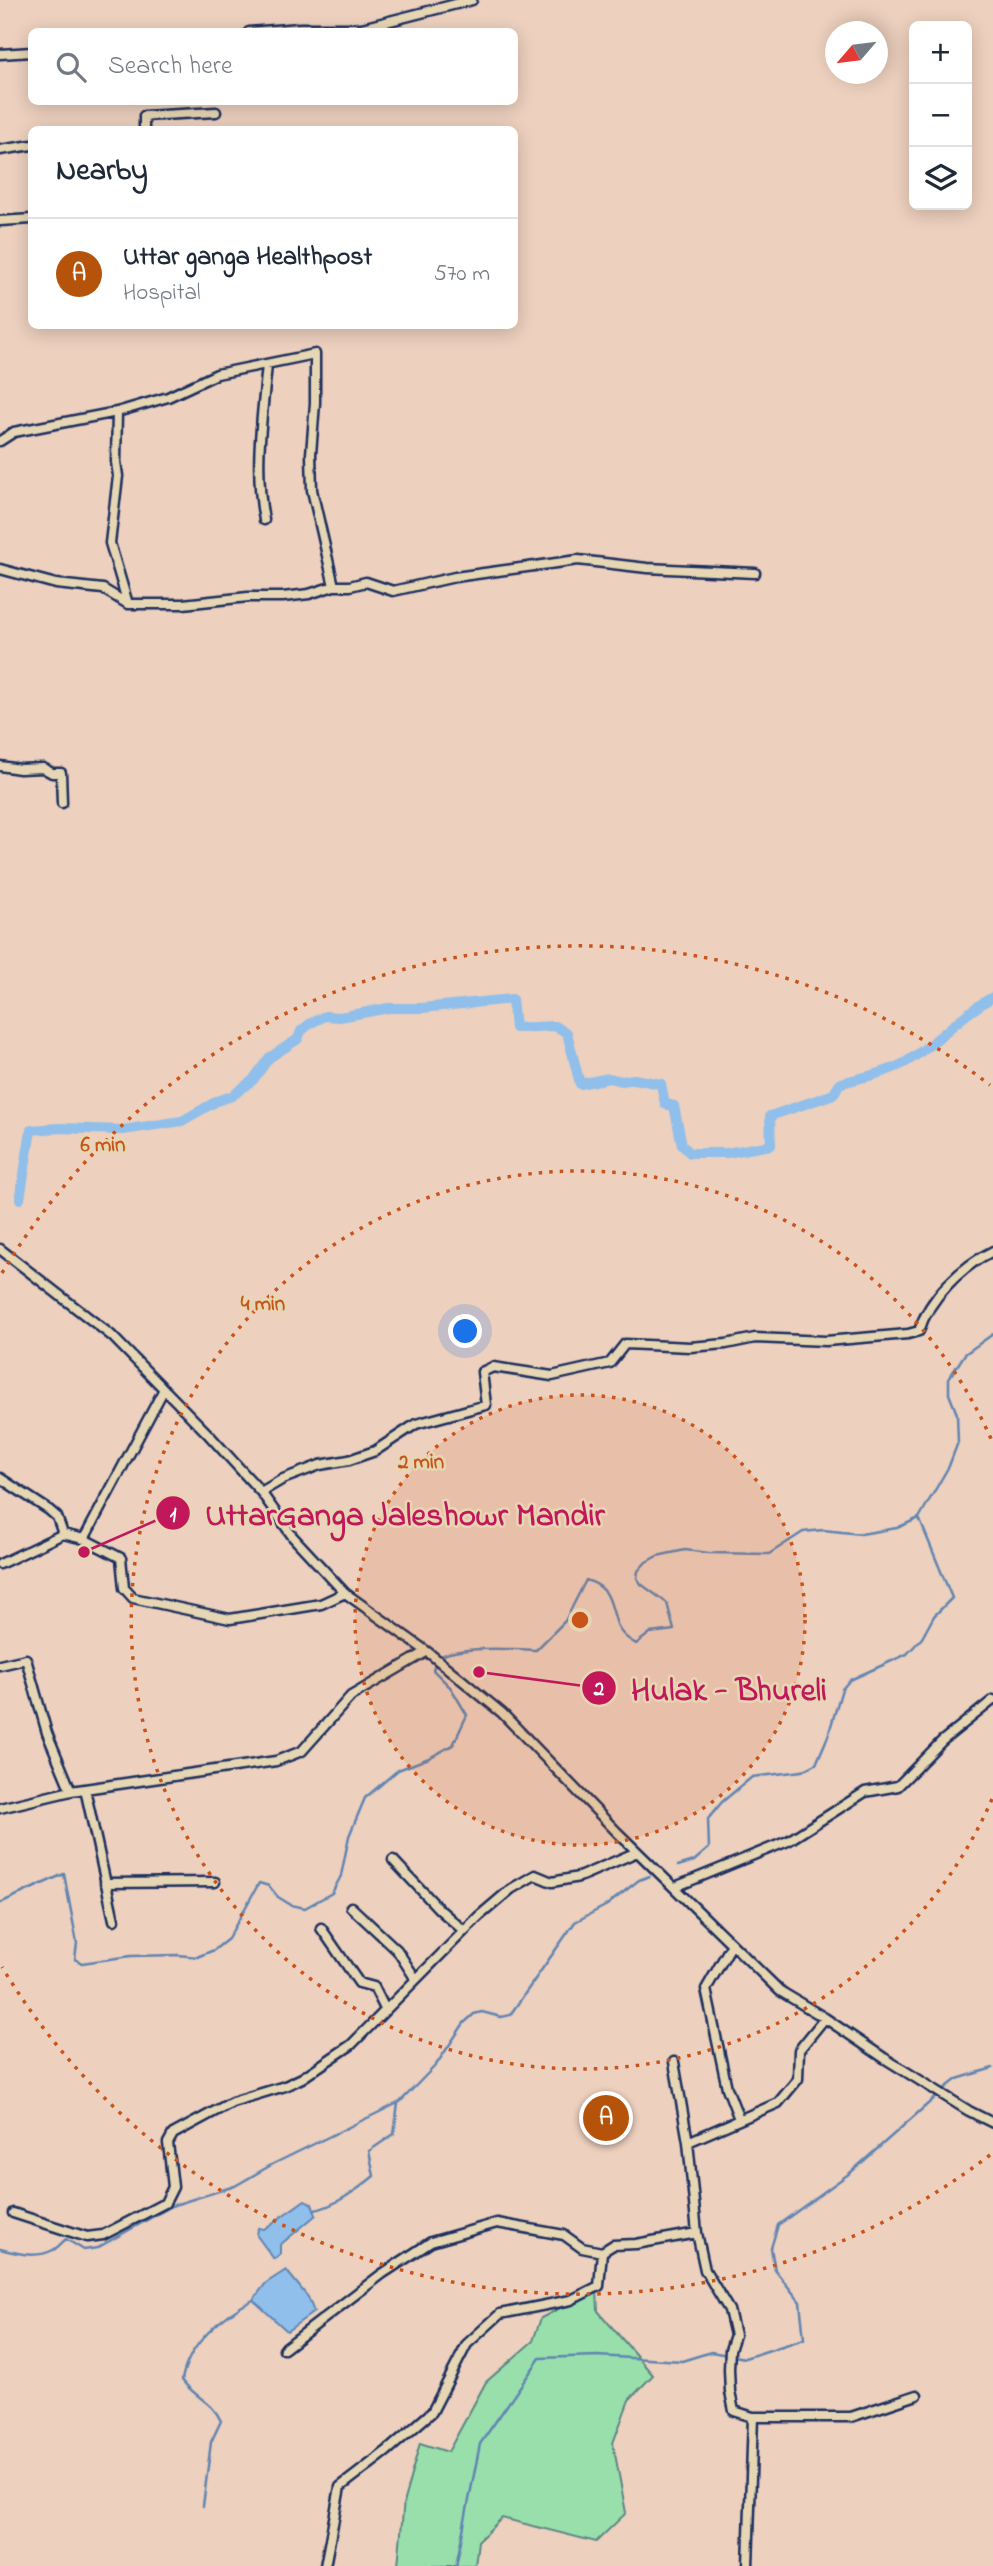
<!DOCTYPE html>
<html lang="en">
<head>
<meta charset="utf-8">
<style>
  body { margin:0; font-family:"Indie Flower",sans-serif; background:#f2f2f3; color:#1f2937 }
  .controls { position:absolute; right:21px; top:21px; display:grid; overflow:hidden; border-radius:10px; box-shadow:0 4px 18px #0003 }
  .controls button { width:63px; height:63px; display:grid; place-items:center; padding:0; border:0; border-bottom:2px solid #e0e1e3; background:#fff; color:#1f2937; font:35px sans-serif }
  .compass { position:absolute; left:825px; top:21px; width:63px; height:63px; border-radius:50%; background:#fff; box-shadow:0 4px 18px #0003; rotate:242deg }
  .you { position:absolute; left:466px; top:1332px; width:24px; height:24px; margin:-18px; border:5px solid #fff; border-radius:50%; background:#1a73e8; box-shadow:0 0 0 10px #1a73e833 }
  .badge { display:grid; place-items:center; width:46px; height:46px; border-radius:50%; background:#b45309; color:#fff; font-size:23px; font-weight:700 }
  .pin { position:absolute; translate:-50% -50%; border:4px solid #fff; box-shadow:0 2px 7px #0006 }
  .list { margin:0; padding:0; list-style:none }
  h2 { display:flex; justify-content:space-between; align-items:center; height:91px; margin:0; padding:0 28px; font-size:30px }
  h2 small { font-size:23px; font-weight:400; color:#747a83 }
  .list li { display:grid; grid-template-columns:46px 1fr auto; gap:21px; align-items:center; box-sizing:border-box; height:112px; padding:0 28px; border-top:2px solid #e0e1e3 }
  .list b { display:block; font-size:26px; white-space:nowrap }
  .list p { margin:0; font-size:23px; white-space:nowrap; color:#747a83 }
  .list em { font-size:23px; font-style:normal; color:#747a83 }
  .icon { flex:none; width:38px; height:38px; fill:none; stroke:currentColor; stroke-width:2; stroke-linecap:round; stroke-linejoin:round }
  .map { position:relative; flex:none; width:993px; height:2566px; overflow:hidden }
  .search { position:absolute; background:#fff; box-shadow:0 4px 18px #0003; left:28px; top:28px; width:490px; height:77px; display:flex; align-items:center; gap:18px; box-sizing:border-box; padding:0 24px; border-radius:10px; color:#747a83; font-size:26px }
  .panel { position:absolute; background:#fff; box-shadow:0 4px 18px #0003; left:28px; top:126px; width:490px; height:203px; border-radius:10px }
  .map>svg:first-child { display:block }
  .green { fill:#99dfac; stroke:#5a8785; stroke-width:2 }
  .water { fill:#8fbfea; stroke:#6185b2; stroke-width:2 }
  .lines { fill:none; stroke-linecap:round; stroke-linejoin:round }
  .stream { stroke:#6185b2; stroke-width:2.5 }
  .canal { stroke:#8fbfea; stroke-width:10 }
  .minor-casing { stroke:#1b2f5e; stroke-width:13 }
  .minor { stroke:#e7d6b3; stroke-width:8 }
  .ring { fill:none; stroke:#c95318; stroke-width:3.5; stroke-dasharray:3.5 7 }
  .centre { fill:#c95318; stroke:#e7d6b3; stroke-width:3.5 }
  .ring-label { font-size:21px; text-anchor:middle; font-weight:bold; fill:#c95318; stroke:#e7d6b3; stroke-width:5; stroke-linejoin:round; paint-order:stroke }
  .leader { fill:none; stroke:#c2185b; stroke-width:2.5 }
  .callout-dot { fill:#c2185b; stroke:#e7d6b3; stroke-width:2.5 }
  .mark-label { font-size:21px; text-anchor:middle; font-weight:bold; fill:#fff }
  .callout-label { font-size:33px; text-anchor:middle; font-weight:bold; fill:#c2185b; stroke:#e7d6b3; stroke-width:5; stroke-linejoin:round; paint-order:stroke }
</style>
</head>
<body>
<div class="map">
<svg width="993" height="2566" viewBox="0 0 993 2566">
  <rect width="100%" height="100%" fill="#edd0be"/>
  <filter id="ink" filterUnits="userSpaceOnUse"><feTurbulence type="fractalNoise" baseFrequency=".0143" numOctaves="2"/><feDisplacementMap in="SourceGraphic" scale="14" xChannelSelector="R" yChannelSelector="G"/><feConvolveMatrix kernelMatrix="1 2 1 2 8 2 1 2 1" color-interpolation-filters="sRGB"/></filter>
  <g filter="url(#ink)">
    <path class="green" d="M597 2289 598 2311 653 2375 629 2400 613 2443 626 2513 596 2542 502 2518 478 2541 475 2566H398L404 2500 420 2443 448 2452 486 2382 533 2341 541 2318Z"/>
    <path class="water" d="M305 2200 312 2204 316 2215 280 2245V2254L274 2259 257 2236 258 2228 264 2229Z
      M286 2270 308 2297 314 2312 287 2331 253 2300 266 2283Z"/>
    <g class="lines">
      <path class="stream" d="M678 1866 694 1861 709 1848 708 1819 722 1802 752 1777 802 1771 816 1764 828 1736 842 1689 850 1680 907 1654 922 1638 934 1616 952 1598 919 1518
        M0 1903 64 1874 77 1943 75 1959 82 1963 131 1956 178 1955 197 1957 214 1950 228 1939 259 1883 269 1886 278 1897 291 1905 305 1908 332 1893 341 1876 349 1836 365 1798 398 1770 429 1758 453 1745 467 1715 451 1688 433 1670C435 1665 436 1659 441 1656 462 1646 512 1649 536 1650L565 1621 586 1580C612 1588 609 1602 617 1624 620 1634 628 1639 636 1644L650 1633 674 1630 667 1603 641 1584 637 1578 638 1571 646 1562 657 1556 685 1550 709 1553 769 1554 803 1532 823 1530 861 1534 897 1528 919 1518 949 1466 958 1442 957 1414 949 1394V1378L965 1354 993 1334
        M943 2090 957 2079 993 2068
        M314 2210C332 2208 360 2188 374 2176L369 2151 394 2134 398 2103
        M0 2249C17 2253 36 2259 53 2250 58 2248 61 2243 66 2239L84 2250 97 2248 174 2205 235 2186 273 2164 400 2102 436 2065 464 2023 474 2014 482 2012 501 2017 510 2015 575 1922 607 1905 639 1880 650 1876
        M203 2506 211 2442 221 2421C212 2401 194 2397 182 2380 188 2344 222 2316 253 2300
        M456 2566 480 2444 540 2358 597 2356 682 2361 711 2352 745 2358 804 2339 800 2302 775 2270 771 2248 778 2225 850 2173 938 2095"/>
      <path class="canal" d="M20 1199 31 1130 59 1128 123 1130 182 1121 217 1101 232 1096 253 1080 269 1058 298 1039 301 1031 311 1023 325 1016 340 1017 389 1008H422L512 999 515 1028 555 1026 567 1033 580 1084 609 1078 622 1081 634 1079 661 1084 665 1104 674 1106 682 1145 690 1153H726L771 1145 770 1116 834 1094 839 1084C861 1077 885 1074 906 1062 937 1043 961 1014 993 997"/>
      <g class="minor-casing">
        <path id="minor" d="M249 32 300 28H362L472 0
          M0 54 32 52
          M144 130V116L216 112
          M0 150 32 145
          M0 221 32 219
          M117 412 116 462 118 476 110 543 128 604
          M0 441 14 432 117 412 168 397 217 374 315 354V403L311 454 312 490 334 586
          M264 520C254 467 262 418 267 365
          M0 569 56 584 103 589 128 604H183L248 597H283L309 594 334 586H350L366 582 393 591 455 577 578 560 647 568 755 573
          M0 766 20 769 43 768 52 773H61L62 803
          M0 1249 112 1336 209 1435 261 1492 293 1537 345 1593 429 1653 502 1713 617 1832 780 1991 825 2018 884 2058 969 2111 993 2123
          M0 1478 49 1510 57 1517 63 1534 84 1539 164 1389
          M261 1492 283 1479 320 1465 349 1460 375 1451 416 1424 486 1405 482 1372 493 1367 552 1376 610 1363 625 1344 690 1347 726 1344 755 1338 826 1341 908 1334 919 1331C929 1298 962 1266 993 1251
          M84 1539 121 1558 124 1588 133 1598 230 1619 321 1604 345 1593
          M0 1564 63 1534
          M0 1665 26 1659 47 1733 71 1791
          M85 1789 114 1920
          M0 1808 71 1791 276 1761 302 1751 351 1696 426 1652
          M393 1860 439 1909 463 1930
          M105 1883 215 1882
          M675 1887 788 1841 865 1792 898 1786 942 1741 993 1700
          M351 1907 397 1950 415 1978
          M321 1928 359 1983 374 1987 385 2009
          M732 1944 706 1989 727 2088 739 2119
          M674 2062 688 2142
          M13 2213 87 2237 103 2235 138 2217 165 2203 173 2187 168 2143 173 2134 232 2102 285 2086 302 2078 351 2045 478 1917 511 1889 535 1875 552 1882 579 1877 637 1852
          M697 2233 705 2270 729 2310 735 2335 730 2350 729 2369 730 2392 734 2411 753 2417 748 2566
          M284 2349 382 2274 431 2242 497 2223 564 2235 582 2248 602 2252
          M753 2417H851L917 2395
          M325 2566 340 2487 387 2451 432 2412 467 2344 500 2314 571 2300 599 2286 602 2252 613 2245 636 2244 697 2233 688 2142 778 2103 798 2079 799 2050 825 2018"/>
      </g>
      <use href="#minor" class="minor"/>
    </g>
  </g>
  <circle cx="580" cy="1620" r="225" fill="#c95318" fill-opacity=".12"/>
  <g class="ring">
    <circle cx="580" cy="1620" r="225"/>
    <path d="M992 1799A449 449 0 1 1 992 1441"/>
    <path d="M990 2155A674 674 0 0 1 2 1967M2 1273A674 674 0 0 1 990 1085"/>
  </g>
  <circle cx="580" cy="1620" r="10" class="centre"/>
  <g class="ring-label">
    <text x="103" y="1151">6 min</text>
    <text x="263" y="1310">4 min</text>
    <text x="421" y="1468">2 min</text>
  </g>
  <path class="leader" d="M84 1552L173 1513M479 1672L599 1688"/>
  <g class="callout-dot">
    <circle cx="84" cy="1552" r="7"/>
    <circle cx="479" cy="1672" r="7"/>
    <circle cx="173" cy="1513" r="18"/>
    <circle cx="599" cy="1688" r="18"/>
  </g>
  <g class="mark-label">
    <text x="173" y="1521">1</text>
    <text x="599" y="1695">2</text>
  </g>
  <g class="callout-label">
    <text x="405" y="1525">UttarGanga Jaleshowr Mandir</text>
    <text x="729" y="1700">Hulak - Bhureli</text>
  </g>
</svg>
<div class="controls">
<button>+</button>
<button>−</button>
<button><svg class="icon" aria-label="layers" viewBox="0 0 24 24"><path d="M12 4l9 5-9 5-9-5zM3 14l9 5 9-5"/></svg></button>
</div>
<svg class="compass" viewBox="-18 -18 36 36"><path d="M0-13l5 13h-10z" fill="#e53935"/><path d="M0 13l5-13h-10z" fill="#747a83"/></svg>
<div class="you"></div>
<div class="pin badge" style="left:606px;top:2118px">A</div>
<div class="search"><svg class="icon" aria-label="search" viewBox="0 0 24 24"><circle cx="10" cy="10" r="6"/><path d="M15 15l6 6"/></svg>Search here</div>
<section class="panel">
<h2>Nearby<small></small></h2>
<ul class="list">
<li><span class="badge">A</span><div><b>Uttar ganga Healthpost</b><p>Hospital</p></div><em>570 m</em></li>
</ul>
</section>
</div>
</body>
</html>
